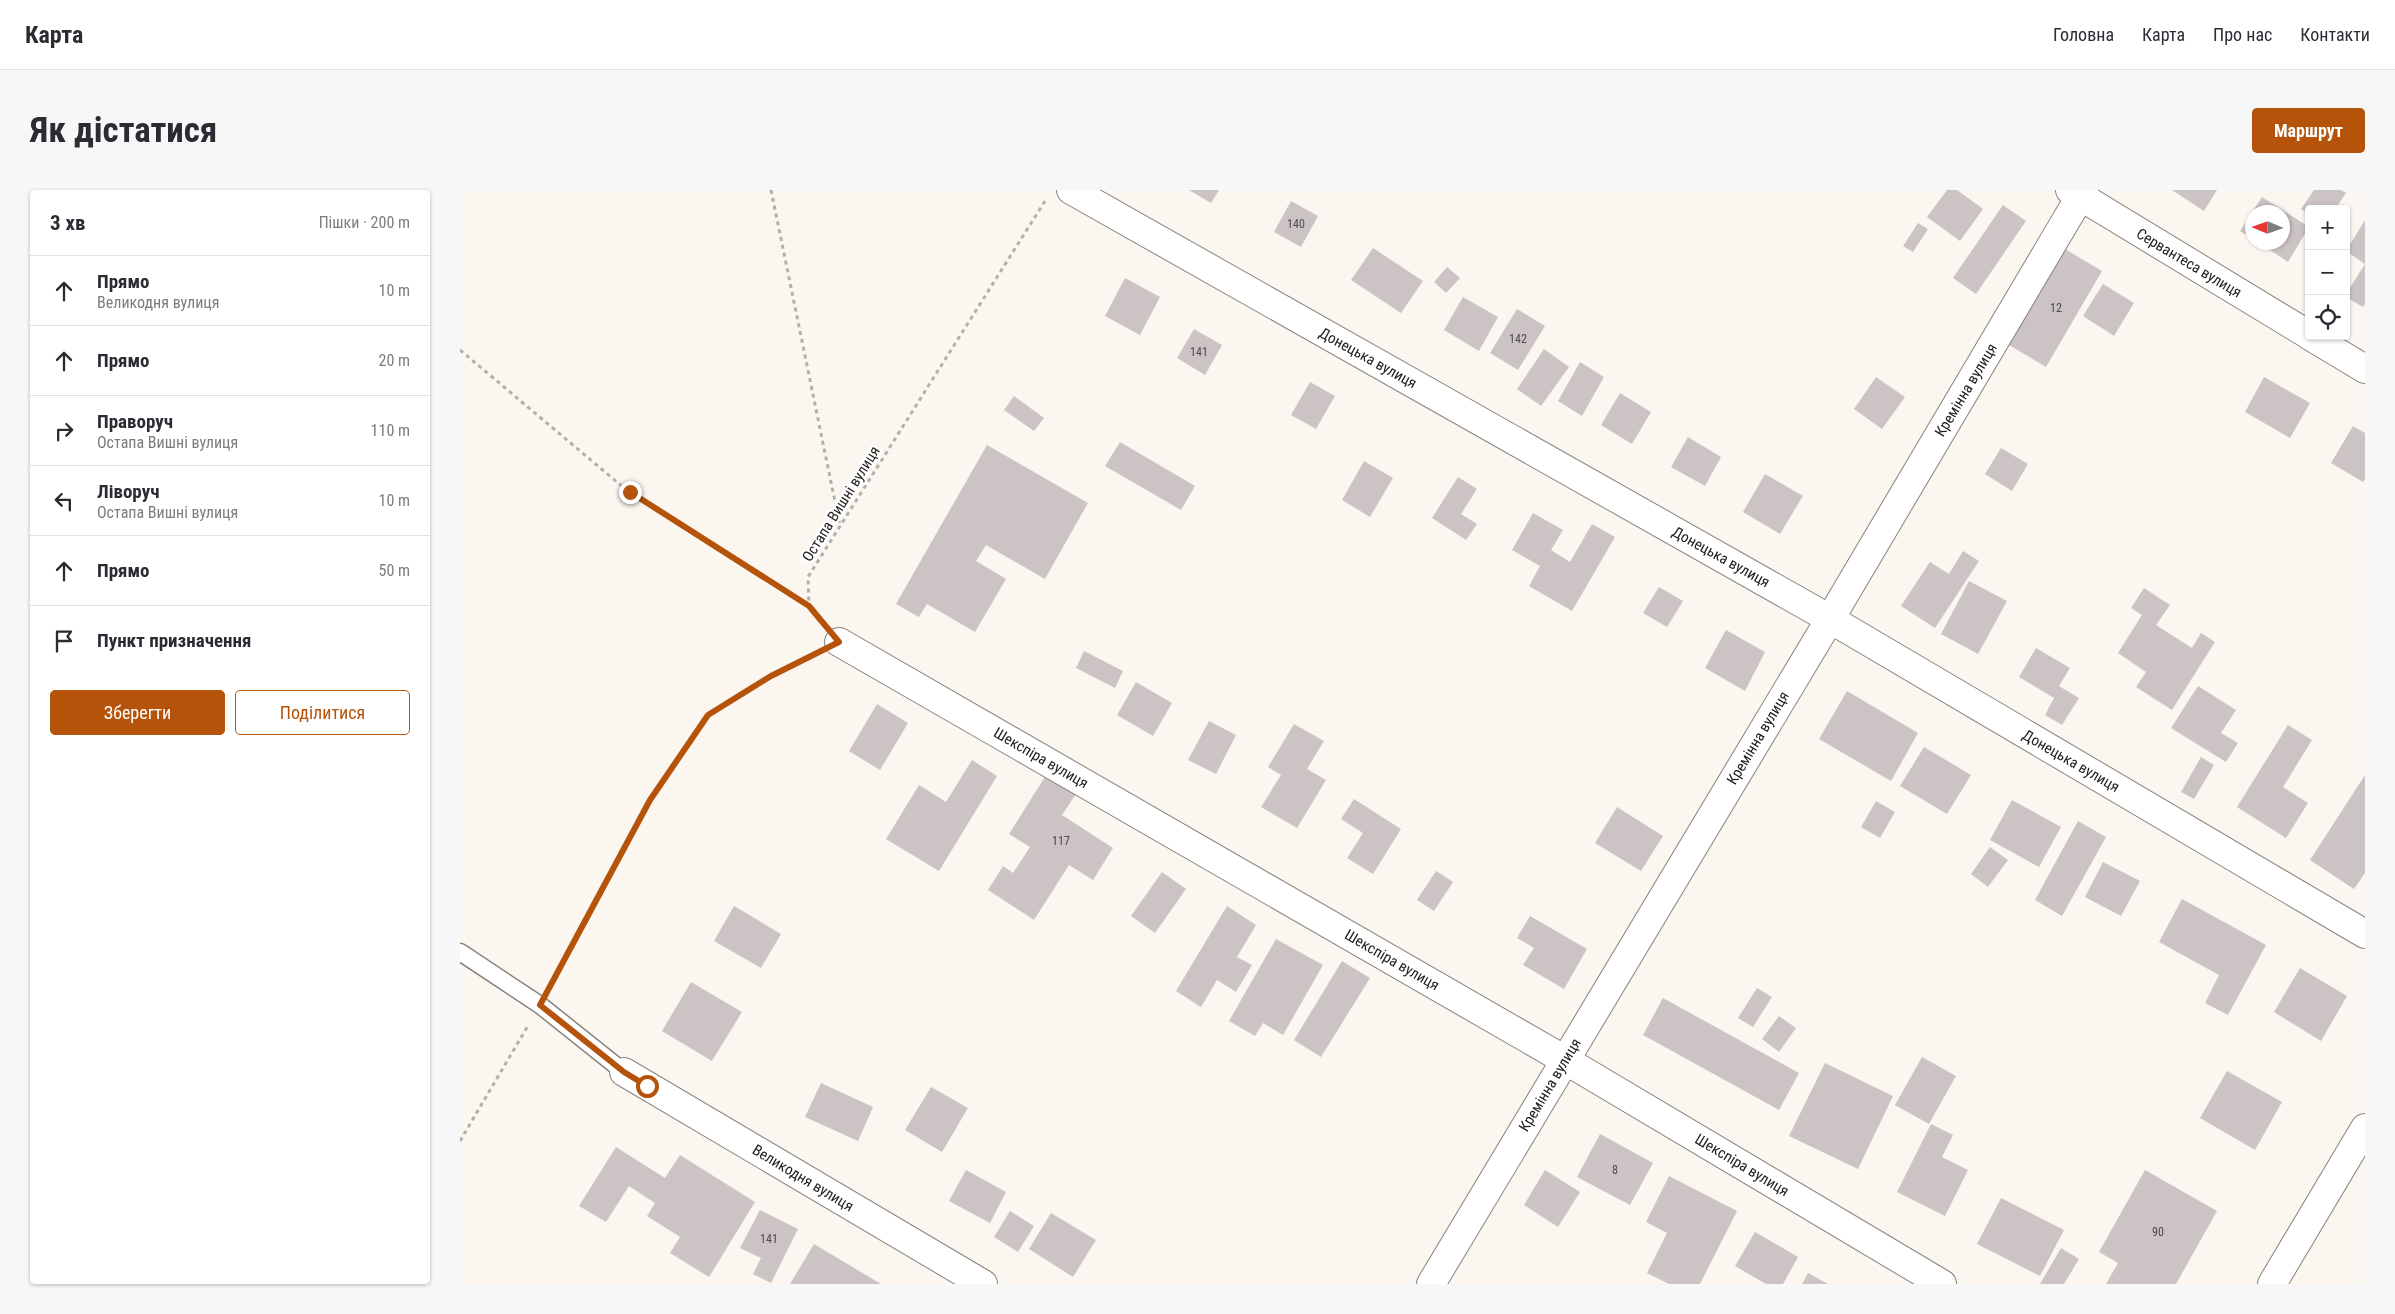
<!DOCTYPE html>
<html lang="uk">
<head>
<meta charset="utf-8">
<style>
  body { margin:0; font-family:"Roboto Condensed",sans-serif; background:#f7f7f7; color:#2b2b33 }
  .controls { position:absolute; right:15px; top:15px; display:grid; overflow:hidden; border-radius:5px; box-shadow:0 1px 4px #0004 }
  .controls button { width:45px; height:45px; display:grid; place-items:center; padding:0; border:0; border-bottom:1px solid #e1e1e2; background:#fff; color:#2b2b33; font:25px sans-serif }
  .compass { position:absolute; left:1785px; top:15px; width:45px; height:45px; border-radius:50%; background:#fff; box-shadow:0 1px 4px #0004; rotate:272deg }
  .stop { position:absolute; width:15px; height:15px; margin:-11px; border:4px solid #b45309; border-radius:50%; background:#fff }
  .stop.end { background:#b45309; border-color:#fff; box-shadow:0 1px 5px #0008 }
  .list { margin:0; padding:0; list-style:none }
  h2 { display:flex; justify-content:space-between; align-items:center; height:65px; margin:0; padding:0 20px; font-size:21px }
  h2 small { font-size:16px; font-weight:400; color:#7c7c81 }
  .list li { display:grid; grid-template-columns:32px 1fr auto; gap:15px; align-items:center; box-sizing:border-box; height:70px; padding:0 20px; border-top:1px solid #e1e1e2 }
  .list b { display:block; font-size:19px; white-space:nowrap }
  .list p { margin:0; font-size:16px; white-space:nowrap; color:#7c7c81 }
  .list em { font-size:16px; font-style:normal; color:#7c7c81 }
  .actions { display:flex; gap:10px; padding:15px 20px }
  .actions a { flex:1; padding:11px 0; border:1px solid #b45309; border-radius:5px; text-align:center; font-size:18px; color:#b45309 }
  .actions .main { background:#b45309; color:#fff }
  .icon { flex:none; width:28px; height:28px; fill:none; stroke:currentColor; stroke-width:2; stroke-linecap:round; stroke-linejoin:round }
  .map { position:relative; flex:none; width:1905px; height:1094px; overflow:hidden; border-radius:5px }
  header { display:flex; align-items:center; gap:30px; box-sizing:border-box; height:70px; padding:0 25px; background:#fff; border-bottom:1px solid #e1e1e2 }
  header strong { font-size:24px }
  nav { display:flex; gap:28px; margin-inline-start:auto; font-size:18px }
  .intro { display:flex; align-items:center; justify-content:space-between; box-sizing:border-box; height:120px; padding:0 30px }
  h1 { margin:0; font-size:35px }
  .button { padding:12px 22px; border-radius:5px; background:#b45309; color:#fff; font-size:18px; font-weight:700 }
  main { display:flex; gap:30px; padding:0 30px }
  aside { flex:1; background:#fff; border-radius:5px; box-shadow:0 1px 4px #0004 }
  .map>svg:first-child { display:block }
  .building { fill:#ccc3c5 }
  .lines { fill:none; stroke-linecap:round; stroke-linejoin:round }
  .service-casing { stroke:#88837d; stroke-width:19 }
  .minor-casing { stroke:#88837d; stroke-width:30 }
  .tertiary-casing { stroke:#88837d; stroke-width:30 }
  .path { stroke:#b3afaa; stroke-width:3; stroke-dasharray:4 4; stroke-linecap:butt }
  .service { stroke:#fff; stroke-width:16 }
  .minor { stroke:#fff; stroke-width:28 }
  .tertiary { stroke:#fff; stroke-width:28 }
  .route { stroke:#b45309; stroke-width:6 }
  .labels { text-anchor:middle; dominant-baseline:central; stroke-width:5; stroke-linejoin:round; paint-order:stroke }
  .number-label { font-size:12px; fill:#4d4a48 }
  .street-label { font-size:15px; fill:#23211f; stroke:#fff }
</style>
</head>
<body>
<header>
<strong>Карта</strong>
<nav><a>Головна</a><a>Карта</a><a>Про нас</a><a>Контакти</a></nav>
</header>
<div class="intro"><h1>Як дістатися</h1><a class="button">Маршрут</a></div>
<main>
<aside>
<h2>3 хв<small>Пішки · 200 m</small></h2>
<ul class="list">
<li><svg class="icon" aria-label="ahead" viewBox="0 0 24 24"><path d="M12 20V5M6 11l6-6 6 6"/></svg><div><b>Прямо</b><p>Великодня вулиця</p></div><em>10 m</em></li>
<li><svg class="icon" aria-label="ahead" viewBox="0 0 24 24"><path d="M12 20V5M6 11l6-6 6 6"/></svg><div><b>Прямо</b></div><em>20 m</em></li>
<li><svg class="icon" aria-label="right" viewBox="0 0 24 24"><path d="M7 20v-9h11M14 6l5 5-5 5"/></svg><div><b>Праворуч</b><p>Остапа Вишні вулиця</p></div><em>110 m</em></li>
<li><svg class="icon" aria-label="left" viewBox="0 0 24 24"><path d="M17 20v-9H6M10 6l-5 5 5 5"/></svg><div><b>Ліворуч</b><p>Остапа Вишні вулиця</p></div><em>10 m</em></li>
<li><svg class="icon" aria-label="ahead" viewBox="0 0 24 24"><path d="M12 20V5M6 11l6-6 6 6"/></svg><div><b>Прямо</b></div><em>50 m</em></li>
<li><svg class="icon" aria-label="arrive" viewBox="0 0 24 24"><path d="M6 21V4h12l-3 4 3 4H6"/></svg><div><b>Пункт призначення</b></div></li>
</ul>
<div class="actions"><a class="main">Зберегти</a><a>Поділитися</a></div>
</aside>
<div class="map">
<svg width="1905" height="1094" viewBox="0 0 1905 1094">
  <rect width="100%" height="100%" fill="#fbf6ef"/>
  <path class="building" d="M729 0H759L751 13Z
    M1487 0H1497L1523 19 1500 51 1467 27Z
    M1712 0H1757L1744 21Z
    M1854 0H1881L1886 3 1875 19H1849V24L1841 19Z
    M1802 7 1849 37 1828 72 1798 52H1822V22H1792V49L1780 41Z
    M831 11 858 26 841 57 814 42Z
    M1543 15 1566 31 1516 104 1493 88Z
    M1905 30V114L1903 117 1886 107V104L1905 74 1886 61Z
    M1458 33 1468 39 1453 62 1443 56Z
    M913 58 963 91 941 123 891 90Z
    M1605 59 1642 81 1586 177 1549 155Z
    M987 77 1000 88 986 103 974 92Z
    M665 88 700 107 680 145 645 126Z
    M1643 94 1674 113 1654 146 1623 126Z
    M1003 107 1038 127 1019 161 984 140Z
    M1057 119 1085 136 1058 180 1030 163Z
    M734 139 762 155 745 185 717 168Z
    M1084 159 1109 177 1081 216 1057 199Z
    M1120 172 1144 187 1122 226 1098 211Z
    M1416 187 1445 207 1422 239 1394 219Z
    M1804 187 1850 213 1830 248 1785 222Z
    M850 192 875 206 856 239 831 225Z
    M1160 203 1191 222 1172 254 1141 235Z
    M554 206 584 228 574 241 544 220Z
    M1893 236 1905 243V289L1903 292 1871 273Z
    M1228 247 1261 267 1245 296 1211 277Z
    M660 252 735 296 721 320 645 276Z
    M527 255 628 313 585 389 526 355 516 371 546 389 515 442 467 414 459 427 436 414Z
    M1541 258 1568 274 1552 301 1525 284Z
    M904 271 933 288 910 327 882 310Z
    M1305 284 1343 306 1320 344 1283 322Z
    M998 287 1017 299 1001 324 1017 334 1006 350 972 328Z
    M1073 323 1103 340 1091 360 1110 372 1132 334 1155 347 1112 421 1069 396 1080 376 1052 360Z
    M1503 361 1519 371 1475 438 1441 416 1470 372 1489 384Z
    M1509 391 1547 411 1518 464 1481 444Z
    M1199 397 1223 411 1207 437 1183 423Z
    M1684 398 1710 415 1696 435 1732 458 1741 443 1755 452 1712 520 1676 497 1686 482 1658 463 1682 425 1671 418Z
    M1266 440 1305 462 1285 501 1245 478Z
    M1576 458 1610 478 1599 496 1619 508 1602 535 1585 525 1594 508 1559 487Z
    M624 461 663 481 655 498 616 478Z
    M676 492 712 513 693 546 657 525Z
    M1738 496 1776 520 1761 543 1778 553 1766 572 1711 538Z
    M1387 501 1458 543 1431 591 1359 549Z
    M417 514 448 533 420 580 389 561Z
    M749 531 776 545 756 584 728 570Z
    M834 534 864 551 847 579 866 590 837 638 801 617 821 585 808 577Z
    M1828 535 1852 550 1823 597 1848 613 1826 648 1777 617Z
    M1464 557 1511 585 1487 624 1440 596Z
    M1741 567 1754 575 1734 609 1721 602Z
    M512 570 537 586 479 681 426 649 459 595 486 612Z
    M588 582 618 601 602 625 653 658 633 690 609 675 574 730 528 700 543 676 553 683 570 657 549 644Z
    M1905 585V683L1894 699 1850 670Z
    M894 609 941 639 913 684 887 668 903 643 881 629Z
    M1552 610 1601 637 1579 677 1530 650Z
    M1416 611 1435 622 1420 648 1401 637Z
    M1157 617 1203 646 1181 681 1135 653Z
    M1618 631 1646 647 1602 726 1575 710Z
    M1530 657 1548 670 1528 697 1511 684Z
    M1643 672 1680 691 1661 726 1625 707Z
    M976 681 993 692 974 721 957 710Z
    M702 682 726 699 695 743 671 726Z
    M1722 709 1806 755 1768 825 1745 813 1759 785 1699 752Z
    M274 716 321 744 301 778 254 751Z
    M767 716 796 735 777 767 792 775 776 802 757 790 741 817 716 801Z
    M1070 726 1127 759 1104 799 1063 775 1074 758 1057 748Z
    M816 749 863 775 823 845 803 833 795 846 769 831Z
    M882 771 910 788 861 867 834 850Z
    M1840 778 1887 806 1861 851 1814 822Z
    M231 792 282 822 252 871 202 841Z
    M1297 798 1312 807 1293 837 1278 828Z
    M1203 808 1339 883 1319 920 1183 845Z
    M1319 826 1336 838 1319 862 1302 849Z
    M1462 867 1496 886 1469 934 1435 915Z
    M1365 873 1433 906 1398 979 1329 946Z
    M1767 881 1822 912 1795 960 1740 928Z
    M361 893 413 917 398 951 345 927Z
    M471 897 508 918 482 962 445 940Z
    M1471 934 1493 945 1482 967 1508 980 1485 1026 1437 1002Z
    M1140 944 1193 973 1170 1015 1117 987Z
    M156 957 205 988 220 965 295 1012 249 1087 210 1063 220 1047 187 1026 195 1013 169 996 146 1032 119 1016Z
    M506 980 546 1002 530 1033 489 1011Z
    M1085 980 1120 1002 1098 1037 1064 1015Z
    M1685 980 1757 1021 1716 1094H1646L1658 1073 1639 1062Z
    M1209 986 1277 1021 1240 1094H1209L1187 1083 1207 1043 1186 1032Z
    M1541 1008 1604 1040 1580 1086 1517 1054Z
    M300 1020 338 1039 311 1093 293 1084 301 1068 280 1058Z
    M550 1021 574 1036 558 1062 534 1047Z
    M591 1023 636 1050 613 1087 569 1059Z
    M1295 1042 1338 1067 1323 1094H1306L1275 1076Z
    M354 1054 421 1094H330Z
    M1601 1058 1619 1069 1604 1094H1580Z
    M1348 1083 1368 1094H1342Z"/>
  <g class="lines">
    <g class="service-casing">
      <path id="service" d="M0 762 80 815 164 882"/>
    </g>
    <g class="minor-casing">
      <path id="minor" d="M611 0 1370 429 1905 744
        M1610 0 1849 145
        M1850 146 1905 179
        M379 452 1105 870 1482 1094
        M164 882 523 1094
        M971 1094 1370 429 1624 0"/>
    </g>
    <g class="tertiary-casing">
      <path id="tertiary" d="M1812 1094 1905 938"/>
    </g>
    <path class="path" d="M311 0 380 336
      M0 160 170 303 349 416
      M361 430 349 416 348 387 585 11
      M92 794 190 610 248 525 311 486 354 464
      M0 951 69 834"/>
    <use href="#service" class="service"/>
    <use href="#minor" class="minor"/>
    <use href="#tertiary" class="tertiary"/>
  </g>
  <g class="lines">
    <path class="route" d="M170 302 349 416 379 452 311 486 248 525 190 610 80 815 164 882 187 896"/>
  </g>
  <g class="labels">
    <g class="number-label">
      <text x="836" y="34">140</text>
      <text x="1596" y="118">12</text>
      <text x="1058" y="149">142</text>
      <text x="739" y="162">141</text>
      <text x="601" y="651">117</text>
      <text x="1155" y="980">8</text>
      <text x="1698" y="1042">90</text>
      <text x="309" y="1049">141</text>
    </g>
    <g class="street-label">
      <text transform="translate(1729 73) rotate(31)">Сервантеса вулиця</text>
      <text transform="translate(908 168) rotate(29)">Донецька вулиця</text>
      <text transform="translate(1506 200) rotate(-59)">Кремінна вулиця</text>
      <text transform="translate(381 314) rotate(-58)">Остапа Вишні вулиця</text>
      <text transform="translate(1261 367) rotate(29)">Донецька вулиця</text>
      <text transform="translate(1298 548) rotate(-59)">Кремінна вулиця</text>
      <text transform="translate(581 568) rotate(30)">Шекспіра вулиця</text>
      <text transform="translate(1611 571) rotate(30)">Донецька вулиця</text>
      <text transform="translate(932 770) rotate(30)">Шекспіра вулиця</text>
      <text transform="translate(1090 895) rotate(-59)">Кремінна вулиця</text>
      <text transform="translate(1282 975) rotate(31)">Шекспіра вулиця</text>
      <text transform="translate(343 988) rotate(31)">Великодня вулиця</text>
    </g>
  </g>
</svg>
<div class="controls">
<button>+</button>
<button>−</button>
<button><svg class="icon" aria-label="locate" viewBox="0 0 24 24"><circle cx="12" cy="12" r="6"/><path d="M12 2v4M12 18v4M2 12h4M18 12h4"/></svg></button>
</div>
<svg class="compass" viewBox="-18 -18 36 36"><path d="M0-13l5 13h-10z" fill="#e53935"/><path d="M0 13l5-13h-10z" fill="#7c7c81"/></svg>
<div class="stop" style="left:187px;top:896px"></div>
<div class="stop end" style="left:170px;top:302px"></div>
</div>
</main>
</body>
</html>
